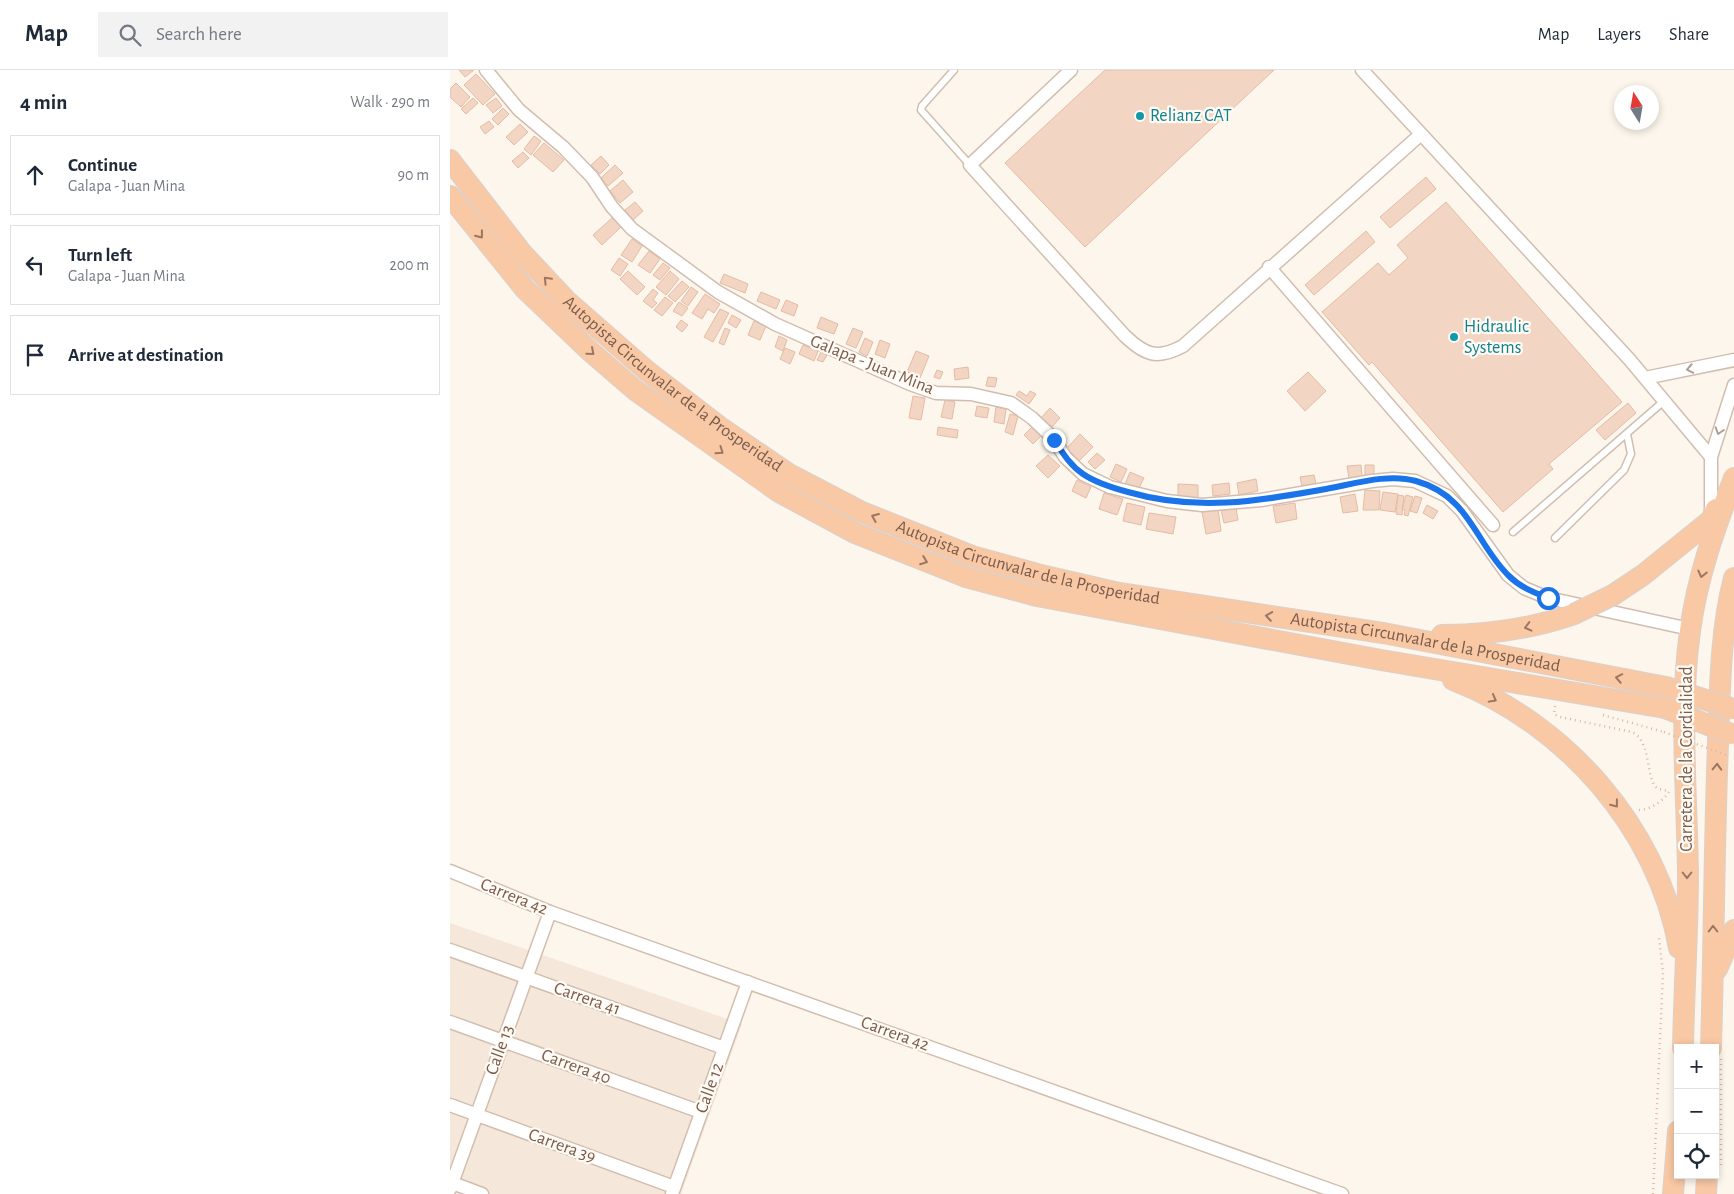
<!DOCTYPE html>
<html lang="en">
<head>
<meta charset="utf-8">
<style>
  body { margin:0; font-family:"Alegreya Sans",sans-serif; background:#f2f2f3; color:#1f2937 }
  .controls { position:absolute; right:15px; bottom:15px; display:grid; overflow:hidden; border-radius:0px; box-shadow:0 2px 8px #0003 }
  .controls button { width:45px; height:45px; display:grid; place-items:center; padding:0; border:0; border-bottom:1px solid #e0e1e3; background:#fff; color:#1f2937; font:25px sans-serif }
  .compass { position:absolute; left:1164px; top:15px; width:45px; height:45px; border-radius:50%; background:#fff; box-shadow:0 2px 8px #0003; rotate:349deg }
  .stop { position:absolute; width:15px; height:15px; margin:-11px; border:4px solid #1a73e8; border-radius:50%; background:#fff }
  .stop.end { background:#1a73e8; border-color:#fff; box-shadow:0 1px 5px #0008 }
  .list { margin:0; padding:0; list-style:none }
  h2 { display:flex; justify-content:space-between; align-items:center; height:65px; margin:0; padding:0 20px; font-size:21px }
  h2 small { font-size:16px; font-weight:400; color:#747a83 }
  .list li { display:grid; grid-template-columns:32px 1fr auto; gap:15px; align-items:center; box-sizing:border-box; height:80px; margin:0 10px 10px; padding:0 10px; border:1px solid #e0e1e3; border-radius:0px }
  .list b { display:block; font-size:19px; white-space:nowrap }
  .list p { margin:0; font-size:16px; white-space:nowrap; color:#747a83 }
  .list em { font-size:16px; font-style:normal; color:#747a83 }
  .icon { flex:none; width:28px; height:28px; fill:none; stroke:currentColor; stroke-width:2; stroke-linecap:round; stroke-linejoin:round }
  .map { position:relative; flex:none; width:1284px; height:1124px; overflow:hidden }
  header { display:flex; align-items:center; gap:30px; box-sizing:border-box; height:70px; padding:0 25px; background:#fff; border-bottom:1px solid #e0e1e3 }
  header strong { font-size:24px }
  nav { display:flex; gap:28px; margin-inline-start:auto; font-size:18px }
  .search { width:350px; height:45px; background:#f2f2f3; display:flex; align-items:center; gap:12px; box-sizing:border-box; padding:0 18px; border-radius:0px; color:#747a83; font-size:19px }
  main { display:flex }
  aside { flex:1; background:#fff }
  .map>svg:first-child { display:block }
  .residential { fill:#f5e8da }
  .building { fill:#f3d5c3; stroke:#e6bba3 }
  .lines { fill:none; stroke-linecap:round; stroke-linejoin:round }
  .service-casing { stroke:#d1beb0; stroke-width:9 }
  .minor-casing { stroke:#d1beb0; stroke-width:15 }
  .trunk-casing { stroke:#dad1cd; stroke-width:22 }
  .path { stroke:#d9b8a5; stroke-width:2.5; stroke-dasharray:1 4; stroke-linecap:butt }
  .service { stroke:#fff; stroke-width:6 }
  .minor { stroke:#fff; stroke-width:12 }
  .trunk { stroke:#f9c8a4; stroke-width:20 }
  .trunk-bridge-casing { stroke:#dad1cd; stroke-width:22; stroke-linecap:butt }
  .path-bridge { stroke:#d9b8a5; stroke-width:2.5; stroke-dasharray:1 4; stroke-linecap:butt }
  .trunk-bridge { stroke:#f9c8a4; stroke-width:20 }
  .oneway { stroke:#9a7763 }
  .oneway2 { stroke:#af9d94 }
  .route { stroke:#1a73e8; stroke-width:6 }
  .culture-dot { fill:#0f9aa8; stroke:#fffaf3; stroke-width:2 }
  .labels { text-anchor:middle; dominant-baseline:central; stroke-width:4.5; stroke-linejoin:round; paint-order:stroke }
  .culture-label { font-size:18px; fill:#0d838f; stroke:#fffaf3; text-anchor:start }
  .street-label { font-size:18px; fill:#7a5c4d; stroke:#fffaf3 }
</style>
</head>
<body>
<header>
<strong>Map</strong>
<div class="search"><svg class="icon" aria-label="search" viewBox="0 0 24 24"><circle cx="10" cy="10" r="6"/><path d="M15 15l6 6"/></svg>Search here</div>
<nav><a>Map</a><a>Layers</a><a>Share</a></nav>
</header>
<main>
<aside>
<h2>4 min<small>Walk · 290 m</small></h2>
<ul class="list">
<li><svg class="icon" aria-label="ahead" viewBox="0 0 24 24"><path d="M12 20V5M6 11l6-6 6 6"/></svg><div><b>Continue</b><p>Galapa - Juan Mina</p></div><em>90 m</em></li>
<li><svg class="icon" aria-label="left" viewBox="0 0 24 24"><path d="M17 20v-9H6M10 6l-5 5 5 5"/></svg><div><b>Turn left</b><p>Galapa - Juan Mina</p></div><em>200 m</em></li>
<li><svg class="icon" aria-label="arrive" viewBox="0 0 24 24"><path d="M6 21V4h12l-3 4 3 4H6"/></svg><div><b>Arrive at destination</b></div></li>
</ul>
</aside>
<div class="map">
<svg width="1284" height="1124" viewBox="0 0 1284 1124">
  <rect width="100%" height="100%" fill="#fdf6ec"/>
  <path class="residential" d="M0 853 292 954 231 1124H0Z"/>
  <path class="building" d="M9 0H24L15 7Z
    M655 0H824L635 177 555 93Z
    M26 4 45 24 33 35 14 15Z
    M6 13 20 27 11 37 0 27V19Z
    M23 28 28 33 16 44 11 39Z
    M46 28 52 36 43 43 36 35Z
    M53 38 59 44 48 55 42 49Z
    M39 51 44 57 35 64 30 57Z
    M70 54 78 62 64 75 56 67Z
    M84 66 91 71 81 85 74 79Z
    M94 73 114 90 103 102 83 85Z
    M73 82 79 88 68 98 62 91Z
    M151 86 159 95 150 104 141 95Z
    M165 95 173 103 158 116 151 108Z
    M976 107 986 119 940 158 930 147Z
    M173 110 183 122 170 133 160 121Z
    M185 132 193 141 183 150 175 140Z
    M996 132 1172 332 1099 394 1103 399 1053 442 922 292 919 295 872 242 928 193 939 205 958 188 947 175Z
    M162 148 171 157 152 175 143 165Z
    M916 161 925 172 864 225 855 215Z
    M182 169 192 176 182 192 171 185Z
    M199 181 210 189 200 203 188 195Z
    M169 188 178 194 170 206 161 200Z
    M213 193 220 198 210 210 203 205Z
    M178 201 195 217 187 225 170 209Z
    M220 201 229 209 216 225 206 217Z
    M274 204 298 214 295 223 270 213Z
    M232 211 239 217 225 232 218 226Z
    M241 217 248 222 238 236 231 231Z
    M203 219 208 223 203 230 207 233 202 238 193 231Z
    M311 222 330 230 326 239 307 231Z
    M255 224 270 234 264 243 258 239 252 249 242 243Z
    M215 227 223 233 212 246 204 240Z
    M336 230 348 235 344 246 331 241Z
    M229 232 238 238 232 246 223 241Z
    M270 239 279 243 263 272 254 267Z
    M282 245 291 250 286 258 278 253Z
    M371 247 388 254 384 264 367 258Z
    M231 250 238 255 232 262 226 257Z
    M304 251 316 256 310 270 298 265Z
    M275 258 280 260 274 275 269 273Z
    M403 258 413 262 406 278 396 274Z
    M329 266 337 270 333 281 325 277Z
    M415 268 423 272 417 286 409 282Z
    M430 270 440 274 435 288 425 284Z
    M353 275 368 281 364 291 349 284Z
    M335 278 345 282 340 294 330 289Z
    M466 281 479 286 470 308 457 302Z
    M371 282 377 285 373 292 367 290Z
    M518 297 519 308 505 310 504 299Z
    M487 300 493 302 490 309 484 307Z
    M858 302 876 321 855 341 837 321Z
    M538 307 547 308 545 317 536 316Z
    M569 321 577 326 580 321 586 324 579 334 566 325Z
    M463 326 475 328 471 350 459 348Z
    M495 330 505 332 502 349 491 347Z
    M1178 333 1186 343 1155 370 1146 360Z
    M527 336 539 338 537 348 525 346Z
    M546 337 556 339 554 354 544 352Z
    M600 338 610 348 601 358 591 348Z
    M560 344 568 346 563 365 555 362Z
    M488 357 508 360 507 368 487 365Z
    M582 357 591 366 583 374 574 365Z
    M630 364 643 377 629 391 617 378Z
    M647 383 655 390 645 399 638 392Z
    M598 385 610 396 598 408 586 396Z
    M666 394 677 399 671 412 660 407Z
    M911 395 912 407 899 408 897 396Z
    M915 395H924V406L915 405Z
    M680 402 694 408 688 420 675 414Z
    M864 405 866 414 852 416 850 407Z
    M806 409 808 421 789 425 787 413Z
    M627 410 641 417 636 428 622 421Z
    M779 413 780 424 763 426 762 415Z
    M728 414 748 415V428L728 426Z
    M915 420 930 421 929 440H913Z
    M933 422 948 424 945 442 930 440Z
    M654 423 673 429 667 445 649 439Z
    M905 424 908 441 893 443 890 427Z
    M948 425 954 426 952 445 946 444Z
    M956 425 963 427 958 446 954 445 955 440 952 439Z
    M965 426 972 428 967 443 960 441Z
    M677 433 695 437 691 455 673 451Z
    M845 433 847 449 826 453 823 436Z
    M977 435 988 441 983 449 973 443Z
    M786 438 788 450 774 453 771 440Z
    M768 439 771 461 756 464 752 442Z
    M699 443 726 447 723 464 696 459Z"/>
  <g class="lines">
    <g class="service-casing">
      <path id="service" d="M504 0 472 36 471 40 520 95
        M1063 462 1214 331
        M1105 468 1174 400 1181 384 1177 364"/>
    </g>
    <g class="minor-casing">
      <path id="minor" d="M36 0 69 40 113 77 142 107 162 137 182 159 268 222 325 254 460 314 486 323 521 324 561 333 582 348 604 369 615 387 633 404 660 417 717 431 752 435 811 430 922 411 943 409 965 411 997 426 1012 441 1058 505 1074 518 1098 528 1240 559
        M621 0 520 95 675 266C695 285 707 290 733 276L970 65
        M912 0 1179 289 1261 387
        M819 197 1043 455
        M1195 308 1284 290
        M1261 446V387L1284 315
        M0 801 100 842 892 1124
        M0 880 274 978
        M0 952 251 1042
        M0 1035 224 1117
        M0 1112 32 1124
        M0 1119 100 842
        M222 1124 298 912"/>
    </g>
    <g class="trunk-casing">
      <g id="trunk">
        <path id="s1" d="M0 90 72 183 117 231 197 301 270 357 339 404 412 442 522 486 595 506 669 523 933 563 1216 617"/>
        <path d="M0 126 75 219 141 282 185 320 329 422 405 463 516 507 587 526 931 590 1215 638"/>
        <path d="M1163 525 1193 505 1261 450 1266 439"/>
        <path d="M992 565C1038 565 1081 559 1124 544"/>
        <path d="M1003 610C1115 653 1208 758 1229 878"/>
        <path d="M1267 899 1284 860"/>
        <path d="M1233 978C1234 920 1238 861 1238 803 1237 723 1229 641 1240 561 1247 508 1265 457 1284 408"/>
        <path d="M1261 978C1264 877 1264 776 1268 674 1270 619 1270 562 1284 508"/>
        <path d="M1223 1124 1228 1061"/>
        <path d="M1256 1124 1257 1105"/>
      </g>
    </g>
    <path class="path" d="M1105 636 1104 644 1110 647 1182 662C1200 671 1196 699 1204 715L1208 719 1219 721
      M1153 645 1214 662
      M1189 740C1201 739 1212 732 1219 722
      M1271 989V1096
      M1203 1124 1213 903 1209 868"/>
    <use href="#service" class="service"/>
    <use href="#minor" class="minor"/>
    <use href="#trunk" class="trunk"/>
    <g class="trunk-bridge-casing">
      <path id="trunk-bridge" d="M1124 544 1163 525
        M1216 617 1284 639
        M1215 638 1281 664"/>
    </g>
    <path class="path-bridge" d="M1214 662 1279 686"/>
    <use href="#trunk-bridge" class="trunk-bridge"/>
  </g>
  <defs><path id="oneway-chevron" d="M-2-3.5L2.5 0L-2 3.5" fill="none" stroke-width="1.6" stroke-linecap="round" stroke-linejoin="round" transform="scale(1.25)"/></defs>
  <g class="oneway">
    <use href="#oneway-chevron" transform="translate(30 165) rotate(52)"/>
    <use href="#oneway-chevron" transform="translate(97 210) rotate(-134)"/>
    <use href="#oneway-chevron" transform="translate(141 282) rotate(41)"/>
    <use href="#oneway-chevron" transform="translate(270 381) rotate(35)"/>
    <use href="#oneway-chevron" transform="translate(425 447) rotate(-157)"/>
    <use href="#oneway-chevron" transform="translate(474 491) rotate(21)"/>
    <use href="#oneway-chevron" transform="translate(1252 504) rotate(103)"/>
    <use href="#oneway-chevron" transform="translate(819 546) rotate(-171)"/>
    <use href="#oneway-chevron" transform="translate(1078 557) rotate(166)"/>
    <use href="#oneway-chevron" transform="translate(1169 608) rotate(-169)"/>
    <use href="#oneway-chevron" transform="translate(1043 629) rotate(29)"/>
    <use href="#oneway-chevron" transform="translate(1267 697) rotate(-88)"/>
    <use href="#oneway-chevron" transform="translate(1165 734) rotate(52)"/>
    <use href="#oneway-chevron" transform="translate(1237 805) rotate(90)"/>
    <use href="#oneway-chevron" transform="translate(1263 859) rotate(-90)"/>
  </g>
  <g class="oneway2">
    <use href="#oneway-chevron" transform="translate(1240 299) rotate(169)"/>
    <use href="#oneway-chevron" transform="translate(1269 361) rotate(108)"/>
  </g>
  <g class="lines">
    <path class="route" d="M604 370C612 382 620 395 633 404 646 413 663 418 678 422 747 442 808 431 876 419 904 414 938 403 966 411 1020 426 1025 473 1059 506 1070 517 1083 522 1098 528"/>
  </g>
  <g class="culture-dot">
    <circle cx="690" cy="46" r="5"/>
    <circle cx="1004" cy="267" r="5"/>
  </g>
  <g class="labels">
    <g class="culture-label">
      <text x="700" y="46">Relianz CAT</text>
      <text x="1014" y="257">Hidraulic<tspan x="1014" dy="21">Systems</tspan></text>
    </g>
    <g class="street-label">
      <text transform="translate(422 295) rotate(22)">Galapa - Juan Mina</text>
      <text stroke="none"><textPath href="#s1" startOffset="318">Autopista Circunvalar de la Prosperidad</textPath></text>
      <text stroke="none"><textPath href="#s1" startOffset="722">Autopista Circunvalar de la Prosperidad</textPath></text>
      <text stroke="none"><textPath href="#s1" startOffset="1128">Autopista Circunvalar de la Prosperidad</textPath></text>
      <text transform="translate(1237 689) rotate(-90)">Carretera de la Cordialidad</text>
      <text transform="translate(64 827) rotate(22)">Carrera 42</text>
      <text transform="translate(137 929) rotate(19)">Carrera 41</text>
      <text transform="translate(445 964) rotate(20)">Carrera 42</text>
      <text transform="translate(50 980) rotate(-70)">Calle 13</text>
      <text transform="translate(126 997) rotate(20)">Carrera 40</text>
      <text transform="translate(260 1018) rotate(-70)">Calle 12</text>
      <text transform="translate(112 1076) rotate(20)">Carrera 39</text>
    </g>
  </g>
</svg>
<div class="controls">
<button>+</button>
<button>−</button>
<button><svg class="icon" aria-label="locate" viewBox="0 0 24 24"><circle cx="12" cy="12" r="6"/><path d="M12 2v4M12 18v4M2 12h4M18 12h4"/></svg></button>
</div>
<svg class="compass" viewBox="-18 -18 36 36"><path d="M0-13l5 13h-10z" fill="#e53935"/><path d="M0 13l5-13h-10z" fill="#747a83"/></svg>
<div class="stop" style="left:1098px;top:528px"></div>
<div class="stop end" style="left:604px;top:370px"></div>
</div>
</main>
</body>
</html>
